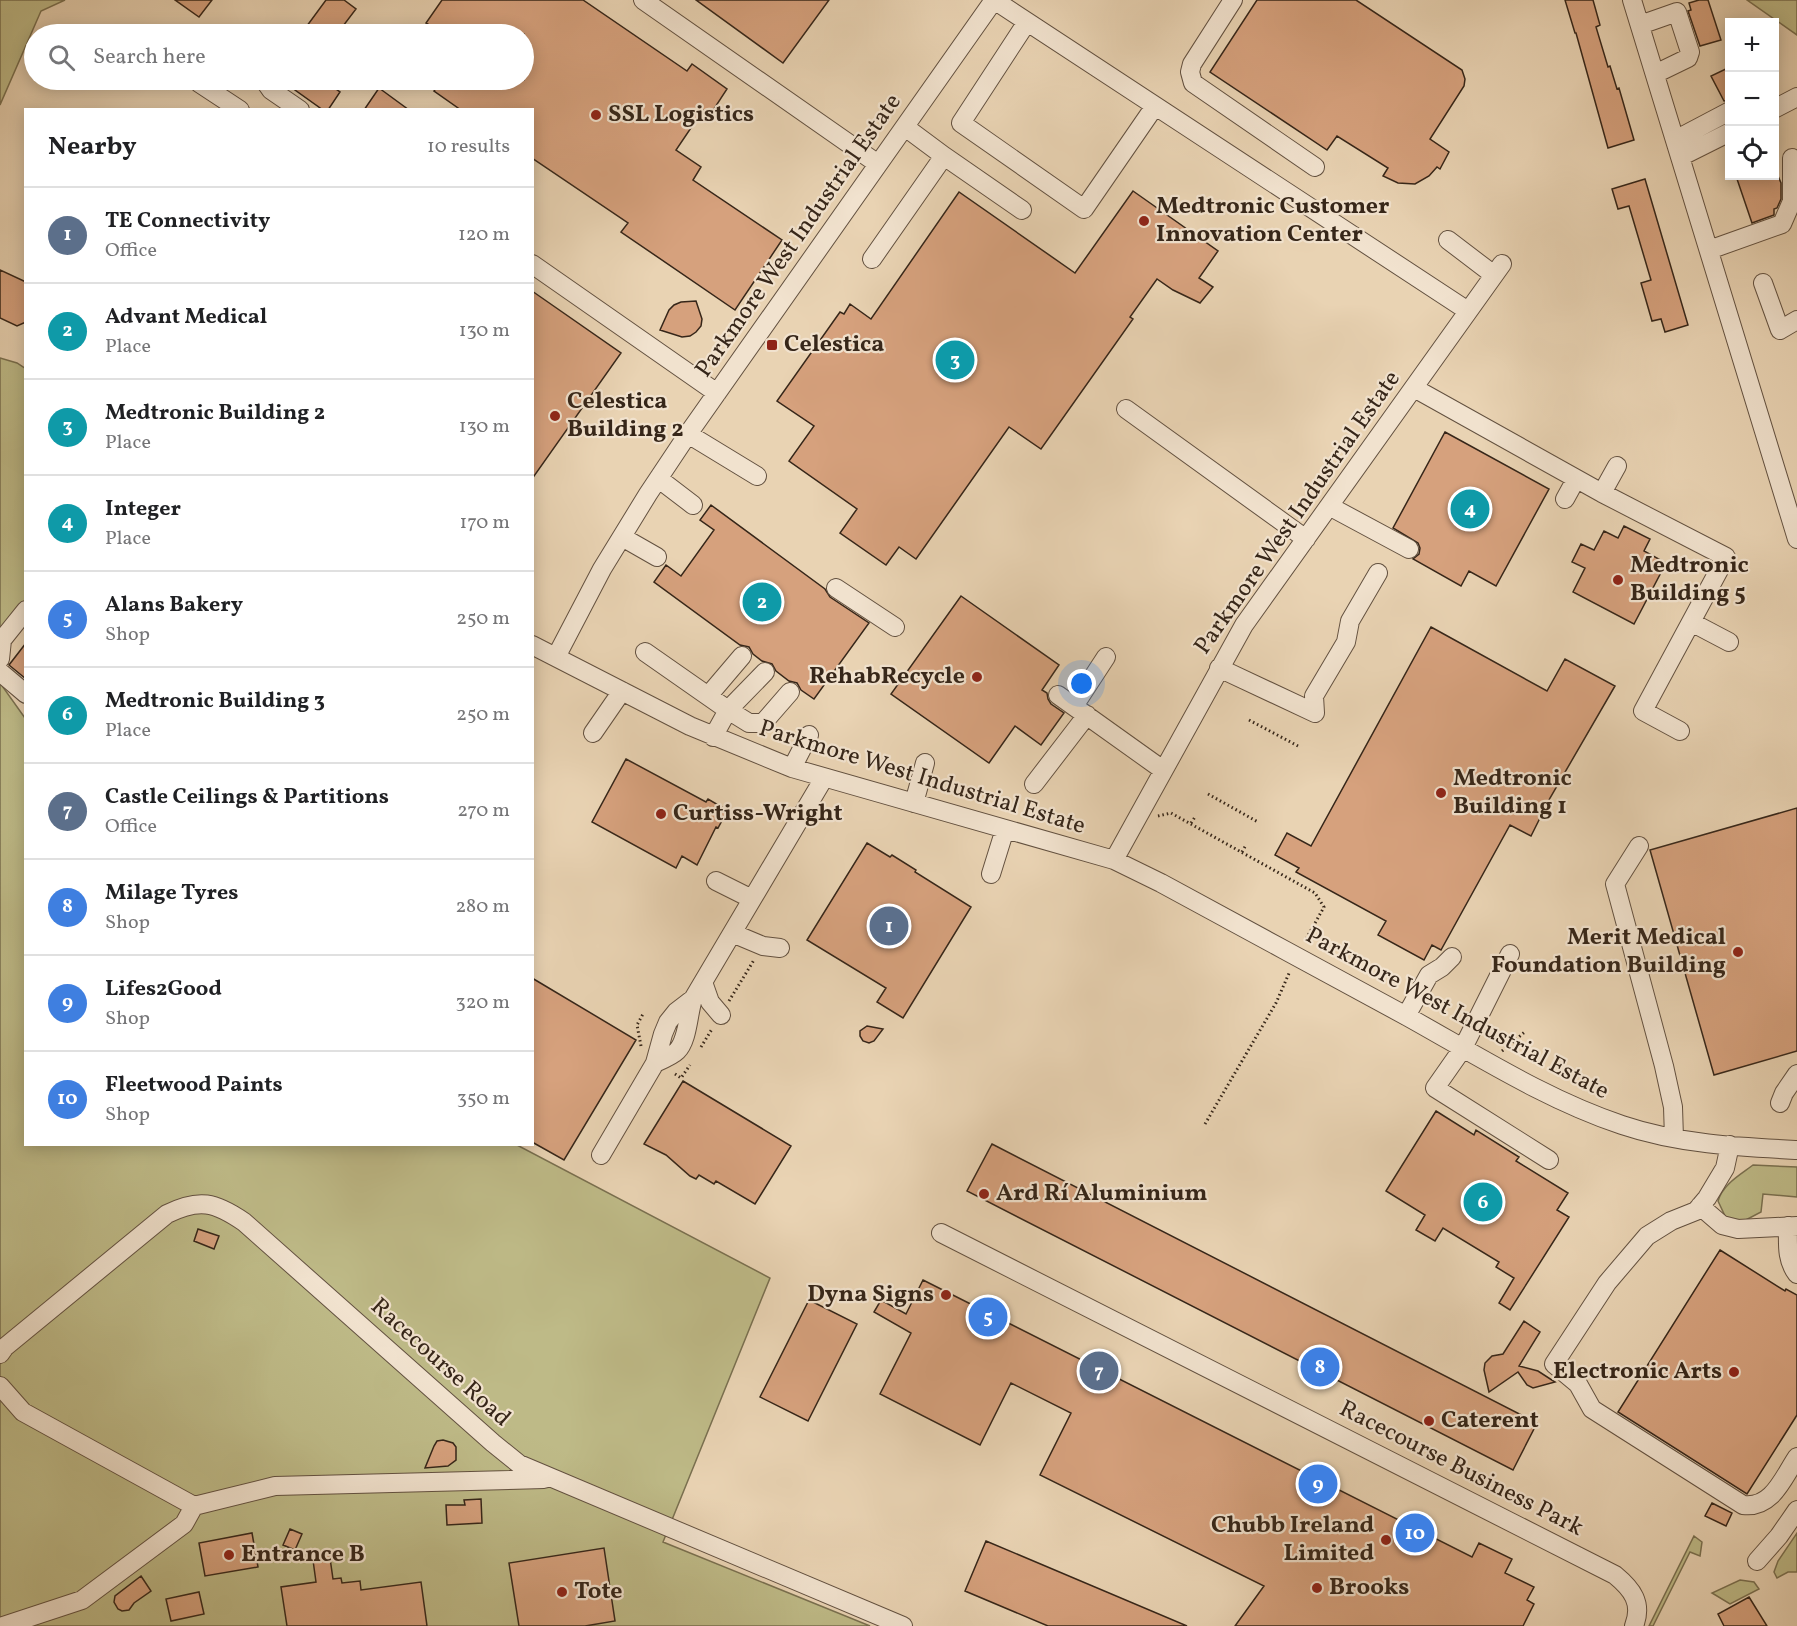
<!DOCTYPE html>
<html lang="en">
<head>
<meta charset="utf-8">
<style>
  body { margin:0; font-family:Vollkorn,serif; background:#f2f2f2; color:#202124 }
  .controls { position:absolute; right:18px; top:18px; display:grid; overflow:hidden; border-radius:0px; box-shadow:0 3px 15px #0003 }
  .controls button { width:54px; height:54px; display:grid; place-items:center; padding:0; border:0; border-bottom:2px solid #e0e0e0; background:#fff; color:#202124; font:30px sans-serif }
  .you { position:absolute; left:1082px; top:684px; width:21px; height:21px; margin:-15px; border:4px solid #fff; border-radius:50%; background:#1a73e8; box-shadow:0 0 0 9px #1a73e833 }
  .badge { display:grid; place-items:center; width:39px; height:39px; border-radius:50%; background:#8f2418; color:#fff; font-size:20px; font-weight:700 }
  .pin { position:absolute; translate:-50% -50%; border:3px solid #fff; box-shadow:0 2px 6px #0006 }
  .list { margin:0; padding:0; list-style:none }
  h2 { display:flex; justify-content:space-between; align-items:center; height:78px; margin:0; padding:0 24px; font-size:26px }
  h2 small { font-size:20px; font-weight:400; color:#757577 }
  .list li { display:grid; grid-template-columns:39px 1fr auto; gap:18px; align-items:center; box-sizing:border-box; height:96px; padding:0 24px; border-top:2px solid #e0e0e0 }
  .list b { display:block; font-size:22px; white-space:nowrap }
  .list p { margin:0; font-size:20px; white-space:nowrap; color:#757577 }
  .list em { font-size:20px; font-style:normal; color:#757577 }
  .icon { flex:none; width:33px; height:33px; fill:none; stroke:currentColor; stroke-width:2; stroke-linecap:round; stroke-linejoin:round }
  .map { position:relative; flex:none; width:1797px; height:1626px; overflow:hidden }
  .search { position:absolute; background:#fff; box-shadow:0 3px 15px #0003; left:24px; top:24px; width:510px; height:66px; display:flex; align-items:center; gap:15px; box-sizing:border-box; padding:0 21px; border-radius:33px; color:#757577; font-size:22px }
  .panel { position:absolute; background:#fff; box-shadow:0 3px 15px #0003; left:24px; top:108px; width:510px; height:1038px; border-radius:0px }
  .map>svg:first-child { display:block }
  .green { fill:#beba87; stroke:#7a7050; stroke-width:1.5 }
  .building { fill:#d6a17d; stroke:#362619; stroke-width:1.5 }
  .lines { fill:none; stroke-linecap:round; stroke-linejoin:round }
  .minor-casing { stroke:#635140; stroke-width:20 }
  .path { stroke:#362619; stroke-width:3; stroke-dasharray:1.5 3; stroke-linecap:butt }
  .minor { stroke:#f1e2ce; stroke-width:18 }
  .poi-dot { fill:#8f2418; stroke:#f1e2ce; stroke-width:2 }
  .labels { text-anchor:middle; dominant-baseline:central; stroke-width:4.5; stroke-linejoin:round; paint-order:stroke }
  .poi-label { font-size:24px; font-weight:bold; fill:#362619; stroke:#f1e2ce; text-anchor:start }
  .street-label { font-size:24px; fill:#362619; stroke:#f1e2ce }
</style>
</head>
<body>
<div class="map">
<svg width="1797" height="1626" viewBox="0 0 1797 1626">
  <rect width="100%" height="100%" fill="#e9d3b3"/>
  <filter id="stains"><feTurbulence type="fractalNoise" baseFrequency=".00333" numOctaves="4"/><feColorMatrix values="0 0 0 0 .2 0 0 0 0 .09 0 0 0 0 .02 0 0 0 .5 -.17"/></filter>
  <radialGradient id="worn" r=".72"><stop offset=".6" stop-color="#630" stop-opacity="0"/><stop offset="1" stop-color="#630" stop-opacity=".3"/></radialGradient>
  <path class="green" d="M0 0H65L41 11 0 105Z
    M1747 0H1797V35Z
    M0 358 17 363 26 369 25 601 0 633Z
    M0 683 25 718 26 1144 517 1145 770 1278 663 1542 870 1626H0Z
    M1753 1165 1797 1167V1197L1763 1194 1761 1212 1742 1222 1726 1218 1718 1201C1723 1184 1740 1175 1753 1165Z
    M1797 1533V1572H1788L1777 1578 1774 1572 1778 1561Z
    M1694 1536 1702 1542 1700 1556 1690 1552 1653 1626H1649Z
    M1740 1580 1754 1582 1759 1589 1730 1604 1712 1593Z"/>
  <path class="building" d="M175 0H212L199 17Z
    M326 0H344L356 9 337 34H301Z
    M442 0H583L687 71 692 64 727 89 710 115 703 110 676 150 701 167 693 180 782 240 735 310 621 232 628 223 532 158V110H461L434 91 442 80H524V34H443L426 23Z
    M696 0H829L783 63Z
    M1257 0H1356L1462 70 1465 79 1464 86 1430 139 1449 152 1440 169 1437 167 1429 176 1415 184 1398 183 1383 176 1388 168 1337 136 1327 150 1210 72Z
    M1565 0H1593L1600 25 1596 27 1608 67 1610 66 1617 89 1619 88 1634 140 1608 148 1576 33H1575Z
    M1699 0H1708L1721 40 1700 46 1688 11 1691 10 1689 3Z
    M1730 67V100L1724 101 1711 76Z
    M281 80H323L340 92 328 110H323Z
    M379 88 409 110H364Z
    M1736 176H1778L1781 183V199L1777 208 1774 209V215L1752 223Z
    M1645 179 1688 325 1665 332 1661 319 1652 321 1641 283 1651 280 1629 206 1618 209 1612 189Z
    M1133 191 1218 251 1199 278 1213 287 1200 303 1173 290 1157 279 1130 317 1133 319 1041 449 1009 427 916 559 899 547 886 565 840 533 857 509 789 461 814 426 777 401 840 312 844 314 850 304 871 319 959 192 1075 273Z
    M0 270 26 282V322L17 326 0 318Z
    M532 291 621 353 532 479Z
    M696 301 702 319 701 326 696 332 690 336 682 337 660 330 669 310 674 305 681 302Z
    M1445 432 1549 489 1496 586 1469 571 1461 586 1413 559 1419 554 1420 548 1418 543 1393 528Z
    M711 505 825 589 830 597 869 623 814 699 801 690 797 683 789 681 776 671 772 664 762 661 753 654 749 647 740 645 654 582 666 565 681 576 714 530 700 520Z
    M1624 526 1650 539 1644 551 1666 563 1634 624 1573 592 1585 568 1572 562 1581 544 1594 550 1604 531 1618 538Z
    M961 596 1059 665 1042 690 1047 693 1048 699 1051 704 1064 713 1041 745 1015 726 989 763 891 694Z
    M1431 627 1547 691 1565 659 1615 686 1550 798 1531 836 1510 825 1441 950 1432 945 1424 960 1378 935 1386 921 1296 872 1299 868 1275 855 1287 833 1311 846Z
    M26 643V679L9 665Z
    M626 759 706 802 708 799 725 809V815L718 828 716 827 697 865 682 856 676 868 592 822Z
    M1797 808V1051L1714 1075 1650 850Z
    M867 843 890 857 892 855 916 870 915 872 971 907 903 1018 877 1002 886 988 807 940Z
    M532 978 636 1040 564 1160 532 1142Z
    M867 1026 883 1029 874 1041 869 1043 863 1041 860 1036V1031Z
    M683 1081 791 1146 755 1204 716 1181 714 1184 699 1175 696 1179 690 1176 666 1155 644 1144Z
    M1436 1111 1474 1135 1476 1130 1519 1157 1516 1161 1568 1193 1557 1210 1569 1217 1510 1310 1499 1303 1514 1278 1496 1267 1499 1262 1443 1228 1435 1241 1416 1230 1425 1215 1386 1191Z
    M992 1144 1537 1423 1513 1470 967 1191Z
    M198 1229 219 1236 214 1249 194 1241Z
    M1720 1250 1785 1291 1786 1289 1797 1295V1415L1747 1494 1618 1412Z
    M923 1280 1472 1557 1479 1543 1512 1559 1505 1573 1534 1587 1527 1600 1534 1604 1523 1626H1235L1264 1586 1040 1475 1071 1413 1011 1383 980 1445 880 1394 911 1333 874 1312 881 1300 906 1314Z
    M809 1300 857 1324 808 1421 760 1397Z
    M1524 1321 1540 1332 1519 1366 1538 1371 1555 1382 1533 1388 1527 1385 1518 1372 1489 1392 1484 1370 1485 1363 1492 1356 1503 1354Z
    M443 1440 453 1443 456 1447V1460L448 1466 425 1468 434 1446 437 1441Z
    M481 1499 482 1523 447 1525 446 1505H465L464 1500Z
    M1712 1503 1732 1513 1726 1526 1705 1516Z
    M290 1529 302 1534 295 1550 283 1545Z
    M252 1533 258 1567 205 1576 199 1543Z
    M986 1541 1187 1626H1048L965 1591Z
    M604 1548 615 1621 585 1626H519L509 1563Z
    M329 1551 333 1579 341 1578 342 1583 360 1581 361 1590 421 1582 427 1626H287L281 1587 316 1582 312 1553Z
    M141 1576 151 1591 134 1603 129 1610 122 1611 118 1609 114 1602 115 1596Z
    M199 1592 204 1614 171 1621 166 1599Z
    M1749 1597 1767 1626H1724L1718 1614Z"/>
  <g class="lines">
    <g class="minor-casing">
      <path id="minor" d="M643 0 878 164
        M994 0 1468 311
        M1233 0 1192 64 1190 72 1193 83 1315 167
        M1632 0 1797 539
        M1027 22 961 123 1084 209 1155 106
        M1640 25 1677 12 1690 52 1688 58 1655 74
        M264 80 271 90 300 110
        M199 83 240 110
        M1774 109 1797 97
        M1675 140 1730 111
        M944 156 1022 210
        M1680 157 1730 132
        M1448 240 1494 275
        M1709 250 1782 224 1792 201V158
        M872 259 944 156 905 127
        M532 264 717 393
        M1763 283 1780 330 1797 320
        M1414 388 1602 493 1726 557 1643 711 1680 731
        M1126 409 1306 539
        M688 434 757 476
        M659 479 693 505
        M1602 493 1617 466
        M1565 499 1576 479
        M1329 506 1409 549
        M622 537 657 557
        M836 588 895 627
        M1691 622 1729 642
        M532 645 690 726 792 768 1114 860 1161 883C1243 928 1326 972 1408 1017 1478 1056 1547 1100 1622 1125 1678 1144 1739 1147 1797 1150
        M645 652 728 710 713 737
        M556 657 602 569 648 494 688 434 994 0
        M0 659 2 640 26 610
        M1219 668 1315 713 1314 696 1346 642 1350 621 1378 573
        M0 672 26 694
        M765 672 728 710 749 723H763L790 692
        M1058 695 1163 770
        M708 696 742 656
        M1074 706 1106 657
        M593 733 622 691
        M792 768 809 735
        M1034 784 1087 715
        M914 803 925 763
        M1639 846 1615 884 1664 1066 1673 1107 1674 1138
        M1114 860 1244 625 1502 264
        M991 874 1005 829
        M716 881 752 899
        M732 933 763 946 780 948
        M1510 954 1463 1048 1435 1088 1549 1160
        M703 982 710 1002 721 1015
        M1406 1016 1429 975 1442 967 1452 957
        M655 1063C662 1060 672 1056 677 1051 688 1040 688 1014 693 999L824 778
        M1780 1103 1784 1093 1797 1074
        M1730 1145 1725 1168 1707 1198 1696 1211 1671 1221 1647 1236 1607 1283 1554 1364 1578 1384 1592 1409 1743 1505C1772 1509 1783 1478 1797 1457
        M601 1155 655 1063 663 1034 668 1022 676 1012 693 999
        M1700 1206 1722 1225 1738 1229 1797 1226
        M1788 1226C1788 1243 1786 1260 1797 1274
        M941 1233 1615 1575C1632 1589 1643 1603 1634 1626
        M0 1354 5 1347 167 1214C199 1198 215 1202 244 1222L493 1443 519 1464 903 1626
        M0 1386 23 1412 194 1506
        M1757 1561 1779 1536 1797 1510
        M3 1626 82 1600 184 1524 194 1506 275 1486 544 1479"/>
    </g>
    <path class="path" d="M1249 720 1298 746
      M1208 794 1258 822
      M1158 816 1171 813 1315 893 1324 907 1305 941
      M1191 823 1195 817
      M1242 852 1246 845
      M729 1001 754 960
      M641 1046 637 1025 643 1014
      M701 1047 712 1029
      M1502 1051 1526 1031
      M675 1074 681 1078 690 1065
      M1205 1124 1276 1003 1290 971"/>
    <use href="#minor" class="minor"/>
  </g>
  <g class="poi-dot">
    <circle cx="596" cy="115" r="6"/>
    <circle cx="1144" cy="221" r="6"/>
    <rect x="766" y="339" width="12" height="12" rx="3"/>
    <circle cx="555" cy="416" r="6"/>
    <circle cx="1618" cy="580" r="6"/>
    <circle cx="977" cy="677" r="6"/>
    <circle cx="1441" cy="793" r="6"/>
    <circle cx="661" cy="814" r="6"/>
    <circle cx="1738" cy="952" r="6"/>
    <circle cx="984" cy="1194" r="6"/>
    <circle cx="946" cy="1295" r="6"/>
    <circle cx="1734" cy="1372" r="6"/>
    <circle cx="1429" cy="1421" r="6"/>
    <circle cx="1386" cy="1540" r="6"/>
    <circle cx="229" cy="1555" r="6"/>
    <circle cx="1317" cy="1588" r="6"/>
    <circle cx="562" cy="1592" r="6"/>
  </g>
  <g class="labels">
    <g class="poi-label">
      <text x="608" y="115">SSL Logistics</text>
      <text x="1156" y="207">Medtronic Customer<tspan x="1156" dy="28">Innovation Center</tspan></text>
      <text x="784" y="345">Celestica</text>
      <text x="567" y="402">Celestica<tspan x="567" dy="28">Building 2</tspan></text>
      <text x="1630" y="566">Medtronic<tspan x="1630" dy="28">Building 5</tspan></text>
      <text x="965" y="677" text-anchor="end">RehabRecycle</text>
      <text x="1453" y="779">Medtronic<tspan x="1453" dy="28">Building 1</tspan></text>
      <text x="673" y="814">Curtiss-Wright</text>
      <text x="1726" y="938" text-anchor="end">Merit Medical<tspan x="1726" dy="28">Foundation Building</tspan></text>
      <text x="996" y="1194">Ard Rí Aluminium</text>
      <text x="934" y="1295" text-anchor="end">Dyna Signs</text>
      <text x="1722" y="1372" text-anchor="end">Electronic Arts</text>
      <text x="1441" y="1421">Caterent</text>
      <text x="1374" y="1526" text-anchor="end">Chubb Ireland<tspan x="1374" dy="28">Limited</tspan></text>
      <text x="241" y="1555">Entrance B</text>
      <text x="1329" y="1588">Brooks</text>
      <text x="574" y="1592">Tote</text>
    </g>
    <g class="street-label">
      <text transform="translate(799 236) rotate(-55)">Parkmore West Industrial Estate</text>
      <text transform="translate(1298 513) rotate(-55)">Parkmore West Industrial Estate</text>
      <text transform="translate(922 778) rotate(17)">Parkmore West Industrial Estate</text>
      <text transform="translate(1457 1014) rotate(28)">Parkmore West Industrial Estate</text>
      <text transform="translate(440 1363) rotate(42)">Racecourse Road</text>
      <text transform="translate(1461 1469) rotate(27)">Racecourse Business Park</text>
    </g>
  </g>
  <rect width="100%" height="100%" filter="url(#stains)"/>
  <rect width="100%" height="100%" fill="url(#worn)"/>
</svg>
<div class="controls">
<button>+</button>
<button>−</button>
<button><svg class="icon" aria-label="locate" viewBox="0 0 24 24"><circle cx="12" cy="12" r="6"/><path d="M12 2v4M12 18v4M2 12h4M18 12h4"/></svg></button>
</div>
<div class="you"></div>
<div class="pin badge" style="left:889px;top:926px;background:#5c6f8a">1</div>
<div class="pin badge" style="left:762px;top:602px;background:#0f9aa8">2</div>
<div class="pin badge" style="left:955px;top:360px;background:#0f9aa8">3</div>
<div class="pin badge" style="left:1470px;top:509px;background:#0f9aa8">4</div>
<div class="pin badge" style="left:988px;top:1317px;background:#3f7fe0">5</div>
<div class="pin badge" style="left:1483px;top:1202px;background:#0f9aa8">6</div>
<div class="pin badge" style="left:1099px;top:1371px;background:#5c6f8a">7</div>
<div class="pin badge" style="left:1320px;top:1367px;background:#3f7fe0">8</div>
<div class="pin badge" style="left:1318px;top:1484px;background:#3f7fe0">9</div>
<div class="pin badge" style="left:1415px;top:1533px;background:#3f7fe0">10</div>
<div class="search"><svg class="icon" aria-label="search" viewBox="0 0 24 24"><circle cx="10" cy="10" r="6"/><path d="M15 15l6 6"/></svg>Search here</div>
<section class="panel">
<h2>Nearby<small>10 results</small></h2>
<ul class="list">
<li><span class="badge" style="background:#5c6f8a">1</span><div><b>TE Connectivity</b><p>Office</p></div><em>120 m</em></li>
<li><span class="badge" style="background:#0f9aa8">2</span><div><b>Advant Medical</b><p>Place</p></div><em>130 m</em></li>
<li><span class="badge" style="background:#0f9aa8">3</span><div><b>Medtronic Building 2</b><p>Place</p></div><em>130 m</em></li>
<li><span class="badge" style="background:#0f9aa8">4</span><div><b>Integer</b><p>Place</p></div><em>170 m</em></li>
<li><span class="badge" style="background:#3f7fe0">5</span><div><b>Alans Bakery</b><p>Shop</p></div><em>250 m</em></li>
<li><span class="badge" style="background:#0f9aa8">6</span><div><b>Medtronic Building 3</b><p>Place</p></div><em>250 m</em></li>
<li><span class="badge" style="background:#5c6f8a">7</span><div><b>Castle Ceilings &amp; Partitions</b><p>Office</p></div><em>270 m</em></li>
<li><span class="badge" style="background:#3f7fe0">8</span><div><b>Milage Tyres</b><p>Shop</p></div><em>280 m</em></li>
<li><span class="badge" style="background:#3f7fe0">9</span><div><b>Lifes2Good</b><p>Shop</p></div><em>320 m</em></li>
<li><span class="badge" style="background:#3f7fe0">10</span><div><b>Fleetwood Paints</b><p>Shop</p></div><em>350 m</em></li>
</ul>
</section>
</div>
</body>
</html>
